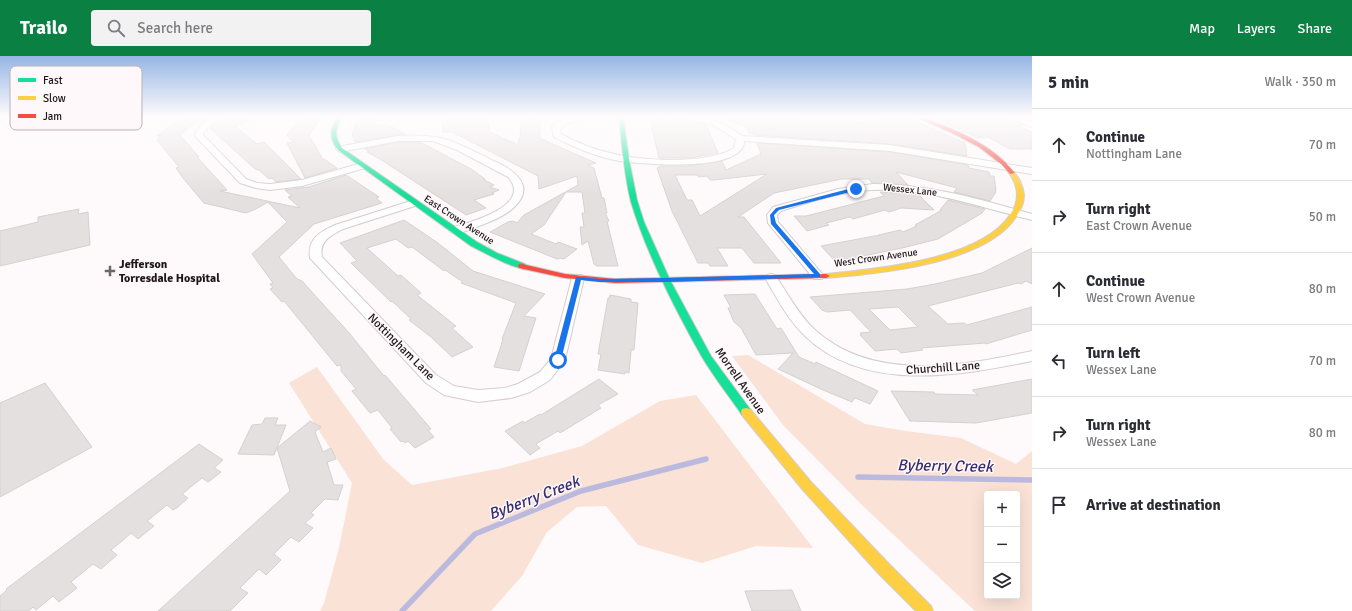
<!DOCTYPE html>
<html lang="en">
<head>
<meta charset="utf-8">
<style>
  body { margin:0; font-family:Signika,sans-serif; background:#f2f2f3; color:#2b2b33 }
  .controls { position:absolute; right:12px; bottom:12px; display:grid; overflow:hidden; border-radius:4px; box-shadow:0 4px 16px #0002 }
  .controls button { width:36px; height:36px; display:grid; place-items:center; padding:0; border:0; border-bottom:1px solid #e1e1e2; background:#fff; color:#2b2b33; font:20px sans-serif }
  .stop { position:absolute; width:12px; height:12px; margin:-9px; border:3px solid #1a73e8; border-radius:50%; background:#fff }
  .stop.end { background:#1a73e8; border-color:#fff; box-shadow:0 1px 4px #0008 }
  .list { margin:0; padding:0; list-style:none }
  h2 { display:flex; justify-content:space-between; align-items:center; height:52px; margin:0; padding:0 16px; font-size:17px }
  h2 small { font-size:13px; font-weight:400; color:#7c7c81 }
  .list li { display:grid; grid-template-columns:26px 1fr auto; gap:12px; align-items:center; box-sizing:border-box; height:72px; padding:0 16px; border-top:1px solid #e1e1e2 }
  .list b { display:block; font-size:15px; white-space:nowrap }
  .list p { margin:0; font-size:13px; white-space:nowrap; color:#7c7c81 }
  .list em { font-size:13px; font-style:normal; color:#7c7c81 }
  .icon { flex:none; width:22px; height:22px; fill:none; stroke:currentColor; stroke-width:2; stroke-linecap:round; stroke-linejoin:round }
  .map { position:relative; flex:none; width:1032px; height:555px; overflow:hidden }
  header { display:flex; align-items:center; gap:24px; box-sizing:border-box; height:56px; padding:0 20px; background:#0b8043; color:#fff }
  header strong { font-size:19px }
  nav { display:flex; gap:22px; margin-inline-start:auto; font-size:14px }
  .search { width:280px; height:36px; background:#f2f2f3; display:flex; align-items:center; gap:10px; box-sizing:border-box; padding:0 14px; border-radius:4px; color:#7c7c81; font-size:15px }
  main { display:flex }
  aside { flex:1; background:#fff }
  .map>svg:first-child { display:block }
  .green { fill:#fae2d6; fill-rule:evenodd }
  .lines { fill:none; stroke-linecap:round; stroke-linejoin:round }
  .stream { stroke:#bcb9de; stroke-width:5.5 }
  .building { fill:#e5e0e0; stroke:#d5d0d1; fill-rule:evenodd }
  .street-casing { stroke:#d3cdcf; stroke-width:2 }
  .fast-casing { stroke:#d3cdcf; stroke-width:2 }
  .slow-casing { stroke:#d3cdcf; stroke-width:2 }
  .jam-casing { stroke:#d3cdcf; stroke-width:2 }
  .street { fill:#fffefe; fill-rule:evenodd }
  .fast { fill:#16e098; fill-rule:evenodd }
  .slow { fill:#ffcf43; fill-rule:evenodd }
  .jam { fill:#f24e42; fill-rule:evenodd }
  .route { fill:#1a73e8 }
  .poi-dot { fill:#6c6668; stroke:#fff8fb; stroke-width:1.5 }
  .labels { text-anchor:middle; dominant-baseline:central; stroke-width:3; stroke-linejoin:round; paint-order:stroke }
  .far-street-label { font-size:10px; fill:#1d1719; stroke:#fff8fb }
  .poi-label { font-size:12px; font-weight:bold; fill:#1d1719; stroke:#fff8fb; text-anchor:start }
  .street-label { font-size:12px; fill:#1d1719; stroke:#fff8fb }
  .near-water-label { font-size:16px; font-style:italic; fill:#382f6f; stroke:#fff8fb }
  .key { fill:#fff8fb; stroke:#bbb4b7; stroke-width:1 }
  .key-label { font-size:11px; fill:#1d1719 }
</style>
</head>
<body>
<header>
<strong>Trailo</strong>
<div class="search"><svg class="icon" aria-label="search" viewBox="0 0 24 24"><circle cx="10" cy="10" r="6"/><path d="M15 15l6 6"/></svg>Search here</div>
<nav><a>Map</a><a>Layers</a><a>Share</a></nav>
</header>
<main>
<div class="map">
<svg width="1032" height="555" viewBox="0 0 1032 555">
  <rect width="100%" height="100%" fill="#fef9fb"/>
  <path class="green" d="M748 299 865 368 906 375 961 382 1016 408 1032 395V555H975L865 452 783 369 732 300ZM987 438H1017V540H987Z
    M317 311 383 403 412 429 503 412 582 390 660 345 696 339 813 492 756 490 702 507 638 489 606 450 577 451 547 476 522 520 491 555H320L324 547 339 492 352 427 289 327Z"/>
  <g class="lines">
    <path class="stream" d="M858 421 1032 424
      M402 555 475 478 581 435 706 403"/>
  </g>
  <path class="building" d="M181 61H210L203 66 199 63 180 79 199 101H197L227 134 220 135 300 152 288 141 292 140 285 134 309 131 346 119 379 141 376 142 382 147 314 168 279 201 297 223 302 225 350 278 384 320 385 319 431 373 428 374 434 381 415 392 408 385 405 387 403 385 401 386 390 373 392 372 378 354 370 357 352 335 356 333 341 315V309L337 310 284 245 282 246 270 233 273 232 270 228 273 227 252 198 287 166 268 146 256 153 246 157 204 147 183 122 176 112 179 111 157 84 161 80H157Z
    M226 61H257L235 70 257 88 264 86 301 123 276 126 272 122 269 123 259 114 255 113 210 72Z
    M302 61 321 62 309 79 323 104 324 103 337 112 305 122 287 87 293 86 287 79Z
    M442 61H487L490 76 518 89 519 82H520L521 65 541 62 539 82 596 107 588 109 594 112 602 142H604L607 157H605L609 165H607L618 210H597L594 208 588 185 582 189 580 171H584L582 157H585L582 136H566L544 169 531 178 556 188 558 186 577 193 564 203 560 202 557 203 490 176 508 166 513 165 517 167 524 159 578 129 577 120 539 133 538 120 452 76H443Z
    M676 61H683L706 69 718 97 691 102H659L650 63 675 64Z
    M725 61H792L789 63 864 67 863 66 894 62V61H912L913 64 965 87 967 100 890 88 754 79 753 77H749L747 71 724 63Z
    M933 61H1007L1024 69 1018 70 1032 76V93H1010L988 81 978 82Z
    M357 63H375V69H388L405 78 355 86 352 78Z
    M398 86H420L471 113 485 123H483L494 129 490 131 499 134 492 137 494 138 474 144 486 152 466 159 463 157 380 103 367 96 369 95 365 93Z
    M757 87 890 96 968 109 969 112 989 116 990 120H994L996 134 995 136H996L990 145 954 136 957 132 896 116 908 129 872 127 869 123H842L774 137 738 161H744L781 207H754L742 192H717L728 210H710L708 207H698L672 155 657 112 661 110H687L722 105 726 114 761 98ZM767 118 700 160 692 144H687L675 119H697L699 121 707 120 710 124H714Z
    M880 136 918 138 934 154 901 152 889 156 885 154 853 163 850 161 826 167 829 169 807 175 794 160H806L884 140Z
    M948 144 985 153 982 157 938 183 902 192 849 203H833L821 190 880 179H879L900 174 903 176 917 170 915 169 942 154H940Z
    M79 153 78 158 88 156 90 189 0 210V175L38 166V161Z
    M404 164 438 187 473 215 545 238 524 260 536 262 519 315 494 311 500 293 503 283H502L516 247 461 227 463 226 445 214 444 215 412 191 408 192 396 183 367 192 398 220 401 219 421 237 417 239 456 270 452 272 473 291 452 301 431 281 409 264 411 263 392 245 391 246 351 207 357 205 340 187Z
    M1032 192V228L1026 225 1021 228 1018 227 928 250 948 268 964 267 967 269 1032 251V274L986 288 985 287 921 292 923 294 901 297 897 293 875 295 860 279H862L860 277 871 276 850 254 827 256 822 254 810 241 907 233 935 228 982 217ZM898 251 918 271 890 274 869 253Z
    M755 238 777 273 781 272 799 301 815 308 816 306 878 335 870 348 855 342 852 346 823 334 778 313 793 297 756 299 741 272 734 266 728 252H731L724 239Z
    M610 239 631 243V246L638 247 634 294H631L629 317 625 316V318L598 314 601 298H598L608 242H609Z
    M599 323 618 338 598 349 601 352 560 377 558 375 536 388 540 392 530 399 505 375 523 365 524 367 540 358 541 359Z
    M1032 323V357L976 367 910 365 891 335 934 336 935 338 978 339 972 334Z
    M45 327 92 391 0 441V347Z
    M265 362H278L275 369H286L274 399 238 398 252 369 262 368Z
    M310 365 321 371 315 376 323 396 331 392 336 403 327 406 334 429H343L338 444 325 443 311 457 314 459 305 467 313 472 299 486 291 481 274 498 281 504 266 519 259 513 240 532 248 537 230 555H158L290 435 277 392Z
    M199 388 223 404 214 412 221 416 211 424 208 426 202 422 182 438 188 442 178 451 173 454 167 449 147 465 154 470 138 483 131 477 122 485 111 494 117 499 101 513 93 508 71 526 77 532 59 546 53 540 36 554 33 551 29 555H0V540L7 534 6 533Z
    M792 534 801 555H752L745 535Z"/>
  <g class="lines">
    <g class="street-casing">
      <path id="street" d="M214 61H225L212 68 203 77V79L246 123 257 127 270 128 302 124 362 107 366 110 365 112 302 130 270 134 256 132 240 127 195 80C196 71 207 64 214 61Z
        M574 61H587L566 68 560 72 561 78C576 86 592 93 610 97 640 105 707 109 734 92L736 83 713 69 684 61C706 61 725 66 742 80L890 89 1032 112V118L890 95 744 85C744 118 636 108 614 104 593 99 573 91 554 81L552 71C558 64 565 63 574 61Z
        M1008 61H1019L1032 66V71Z
        M398 80C412 79 426 79 441 82 457 86 471 94 486 101 495 106 507 110 515 118 538 139 508 159 489 166 479 170 462 179 451 176L450 174 451 172C468 167 534 150 508 121L457 94 433 85H398L340 96 336 93 337 91Z
        M873 128C928 128 979 143 1032 158V164C979 151 928 132 873 134 842 135 810 146 781 155L777 159 778 166 824 220 822 223H814L768 167 767 159 773 151 838 133Z
        M414 144 418 145 419 147 418 149 343 173C330 180 319 185 322 201L436 319 454 330 478 334 505 332 518 328 540 316 551 303 572 222 574 219H582L584 222 565 304 550 324 530 336 511 342 478 346 444 339 426 327 310 202C307 183 320 176 335 169Z
        M771 218 775 219C788 238 798 258 814 273 872 327 962 310 1032 295V305C959 320 864 337 805 280 788 264 777 242 765 222L767 219Z"/>
    </g>
    <g class="fast-casing">
      <path id="fast" d="M338 61H342C335 72 334 81 342 92L477 186 497 197 525 208 526 210 525 212C514 214 482 195 471 190L338 94C329 82 329 73 338 61Z
        M619 61H623L629 103 637 144 644 166 670 224 711 300 750 353 751 356 750 359 746 360 742 359C729 340 714 321 702 301 676 255 646 196 631 146 624 118 622 89 619 61Z"/>
    </g>
    <g class="slow-casing">
      <path id="slow" d="M3 61H9L0 65V62Z
        M1012 115C1019 119 1023 131 1024 139 1024 148 1020 154 1016 161 985 208 878 218 826 222L822 220 826 218C876 213 980 204 1010 159 1020 145 1019 131 1009 117Z
        M746 352 750 353 811 426 889 508 931 550 933 555H916L879 518 803 434 742 359 741 356 742 353Z"/>
    </g>
    <g class="jam-casing">
      <path id="jam" d="M916 61H922C956 74 992 88 1015 117L1010 118 1001 108 979 91 954 78Z
        M519 208H522L565 218 615 223 826 218 830 220 826 222 615 227 565 222 519 212 518 210Z"/>
    </g>
    <use href="#street" class="street"/>
    <use href="#fast" class="fast"/>
    <use href="#slow" class="slow"/>
    <use href="#jam" class="jam"/>
  </g>
  <linearGradient id="sky" x2="0" y2="1"><stop stop-color="#96b6e4"/><stop offset="0.44" stop-color="#fffcfd"/><stop offset="1" stop-color="#fffcfd" stop-opacity="0"/></linearGradient>
  <rect width="1032" height="139" fill="url(#sky)"/>
  <path class="route" d="M856 131 858 134 779 154 774 159 776 167 820 218V221L666 226H600L581 224 561 304 558 307 554 304 576 221 600 223 666 222 814 218 771 168 770 159 776 152Z"/>
  <path class="poi-dot" d="M108 209h4v4h4v4h-4v4h-4v-4h-4v-4h4z"/>
  <g class="labels">
    <g class="far-street-label">
      <text transform="translate(910 134) rotate(6)">Wessex Lane</text>
      <text transform="translate(459 164) rotate(33)">East Crown Avenue</text>
      <text transform="translate(876 202) rotate(-8)">West Crown Avenue</text>
    </g>
    <g class="poi-label">
      <text x="119" y="208">Jefferson<tspan x="119" dy="14">Torresdale Hospital</tspan></text>
    </g>
    <g class="street-label">
      <text transform="translate(401 291) rotate(45)">Nottingham Lane</text>
      <text transform="translate(943 312) rotate(-4)">Churchill Lane</text>
      <text transform="translate(740 325) rotate(55)">Morrell Avenue</text>
    </g>
    <g class="near-water-label">
      <text transform="translate(945 410) rotate(1)">Byberry Creek</text>
      <text transform="translate(534 442) rotate(-21)">Byberry Creek</text>
    </g>
  </g>
  <rect x="10" y="10" width="132" height="64" rx="6" class="key"/>
  <rect x="18" y="22" width="18" height="4" fill="#16e098"/>
  <rect x="18" y="40" width="18" height="4" fill="#ffcf43"/>
  <rect x="18" y="58" width="18" height="4" fill="#f24e42"/>
  <g class="key-label">
    <text x="43" y="28">Fast</text>
    <text x="43" y="46">Slow</text>
    <text x="43" y="64">Jam</text>
  </g>
</svg>
<div class="controls">
<button>+</button>
<button>−</button>
<button><svg class="icon" aria-label="layers" viewBox="0 0 24 24"><path d="M12 4l9 5-9 5-9-5zM3 14l9 5 9-5"/></svg></button>
</div>
<div class="stop" style="left:558px;top:304px"></div>
<div class="stop end" style="left:856px;top:133px"></div>
</div>
<aside>
<h2>5 min<small>Walk · 350 m</small></h2>
<ul class="list">
<li><svg class="icon" aria-label="ahead" viewBox="0 0 24 24"><path d="M12 20V5M6 11l6-6 6 6"/></svg><div><b>Continue</b><p>Nottingham Lane</p></div><em>70 m</em></li>
<li><svg class="icon" aria-label="right" viewBox="0 0 24 24"><path d="M7 20v-9h11M14 6l5 5-5 5"/></svg><div><b>Turn right</b><p>East Crown Avenue</p></div><em>50 m</em></li>
<li><svg class="icon" aria-label="ahead" viewBox="0 0 24 24"><path d="M12 20V5M6 11l6-6 6 6"/></svg><div><b>Continue</b><p>West Crown Avenue</p></div><em>80 m</em></li>
<li><svg class="icon" aria-label="left" viewBox="0 0 24 24"><path d="M17 20v-9H6M10 6l-5 5 5 5"/></svg><div><b>Turn left</b><p>Wessex Lane</p></div><em>70 m</em></li>
<li><svg class="icon" aria-label="right" viewBox="0 0 24 24"><path d="M7 20v-9h11M14 6l5 5-5 5"/></svg><div><b>Turn right</b><p>Wessex Lane</p></div><em>80 m</em></li>
<li><svg class="icon" aria-label="arrive" viewBox="0 0 24 24"><path d="M6 21V4h12l-3 4 3 4H6"/></svg><div><b>Arrive at destination</b></div></li>
</ul>
</aside>
</main>
</body>
</html>
